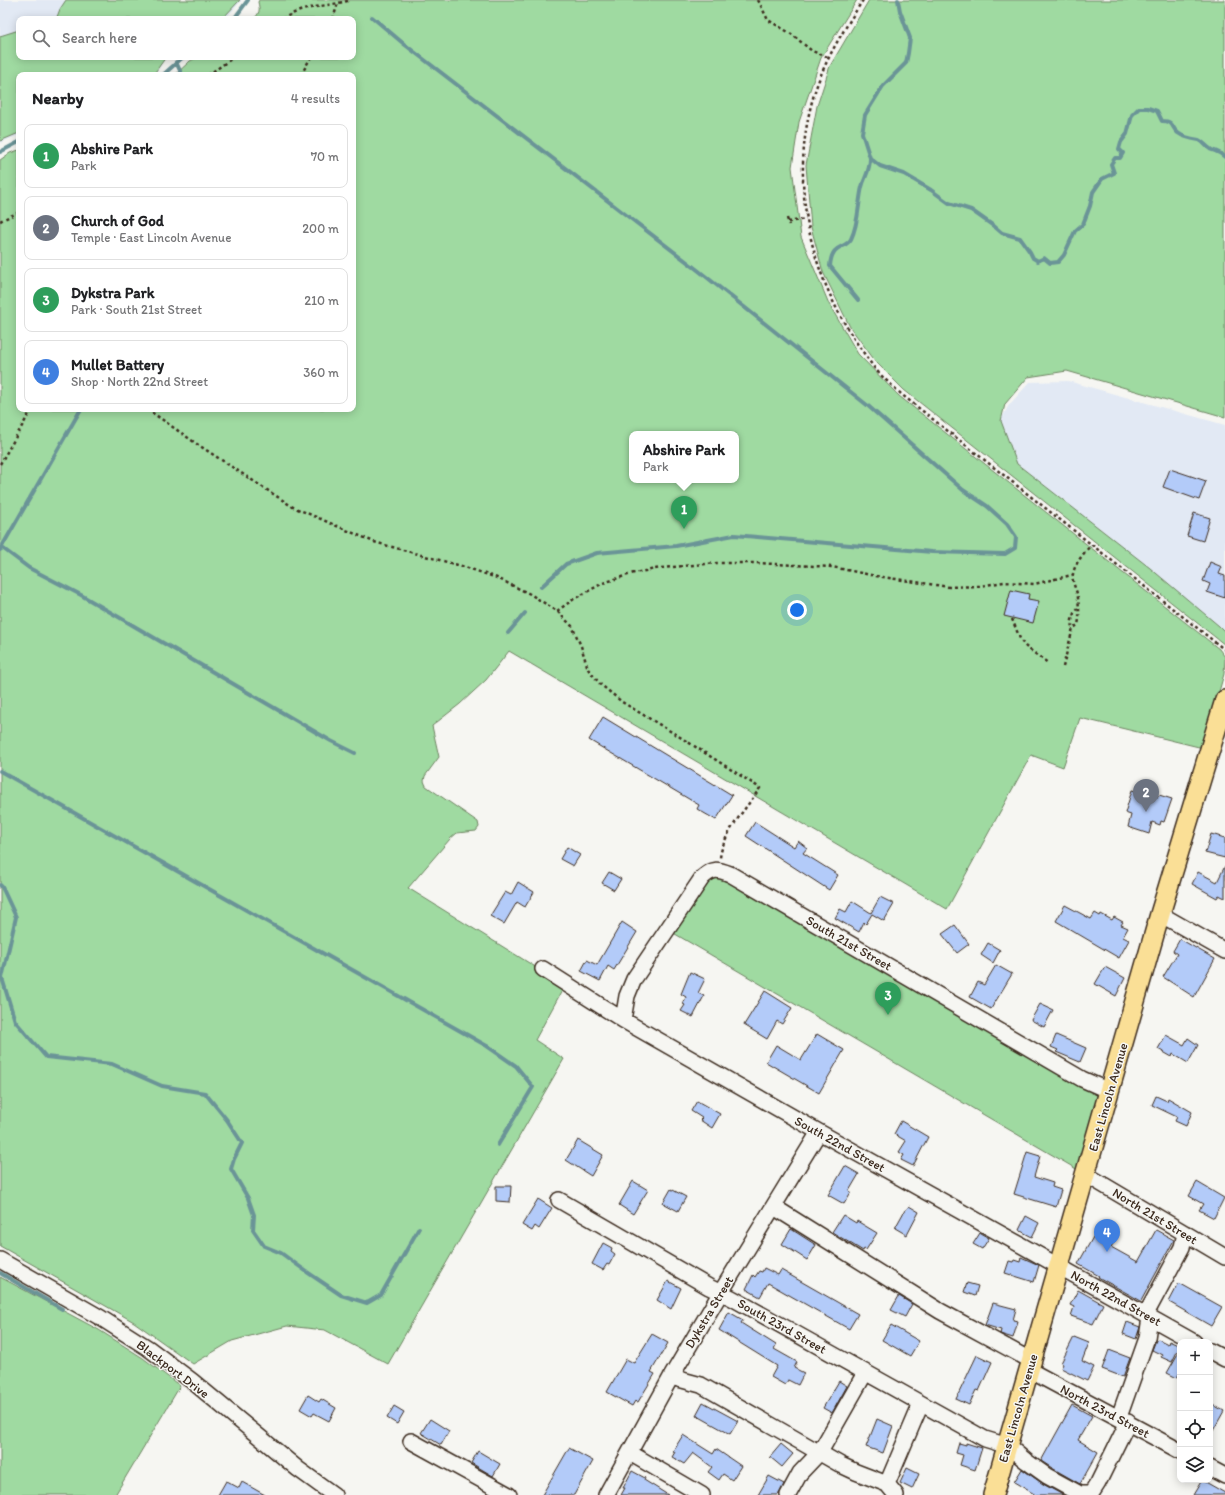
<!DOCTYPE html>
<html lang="en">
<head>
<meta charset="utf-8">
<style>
  body { margin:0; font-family:Itim,sans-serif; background:#f6f6f6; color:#202124 }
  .controls { position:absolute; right:12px; bottom:12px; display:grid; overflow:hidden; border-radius:8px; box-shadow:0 2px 10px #0003 }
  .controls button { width:36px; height:36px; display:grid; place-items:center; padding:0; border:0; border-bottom:1px solid #e0e0e0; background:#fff; color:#202124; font:20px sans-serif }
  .you { position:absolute; left:797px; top:610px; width:14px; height:14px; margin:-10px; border:3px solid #fff; border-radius:50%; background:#1a73e8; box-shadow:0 0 0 6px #1a73e833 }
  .badge { display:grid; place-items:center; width:26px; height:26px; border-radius:50%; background:#0b8043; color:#fff; font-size:13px; font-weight:700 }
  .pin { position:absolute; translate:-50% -33px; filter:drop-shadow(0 1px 2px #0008) }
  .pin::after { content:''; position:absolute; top:21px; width:14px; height:12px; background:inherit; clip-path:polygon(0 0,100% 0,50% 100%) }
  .popup { position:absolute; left:629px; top:431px; width:110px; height:52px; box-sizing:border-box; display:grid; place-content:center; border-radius:8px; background:#fff; filter:drop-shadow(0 1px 3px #0005); font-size:13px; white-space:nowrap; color:#757577 }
  .popup b { font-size:15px; color:#202124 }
  .popup::after { content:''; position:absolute; left:50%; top:100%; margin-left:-8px; border:8px solid transparent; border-top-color:#fff }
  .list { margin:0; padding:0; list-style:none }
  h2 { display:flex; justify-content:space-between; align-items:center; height:52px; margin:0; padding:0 16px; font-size:17px }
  h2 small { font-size:13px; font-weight:400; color:#757577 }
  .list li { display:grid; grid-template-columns:26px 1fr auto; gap:12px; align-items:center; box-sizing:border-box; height:64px; margin:0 8px 8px; padding:0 8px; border:1px solid #e0e0e0; border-radius:8px }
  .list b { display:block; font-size:15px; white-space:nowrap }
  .list p { margin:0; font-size:13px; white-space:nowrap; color:#757577 }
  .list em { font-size:13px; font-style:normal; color:#757577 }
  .icon { flex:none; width:22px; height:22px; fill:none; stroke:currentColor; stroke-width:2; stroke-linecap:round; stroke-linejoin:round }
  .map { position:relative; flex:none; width:1225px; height:1495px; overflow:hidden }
  .search { position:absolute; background:#fff; box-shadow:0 2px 10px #0003; left:16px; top:16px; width:340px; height:44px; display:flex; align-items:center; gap:10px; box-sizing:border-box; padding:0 14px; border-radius:8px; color:#757577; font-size:15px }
  .panel { position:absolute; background:#fff; box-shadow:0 2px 10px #0003; left:16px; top:72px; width:340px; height:340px; border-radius:8px }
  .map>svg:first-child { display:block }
  .built { fill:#e2e9f4 }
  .green { fill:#9fdaa1; stroke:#6d8260; fill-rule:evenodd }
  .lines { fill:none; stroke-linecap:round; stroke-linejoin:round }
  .stream { stroke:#6b9497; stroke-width:4 }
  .building { fill:#b3cbf9; stroke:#3b2a1e }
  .minor-casing { stroke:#3b2a1e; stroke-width:18 }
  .major-casing { stroke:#3b2a1e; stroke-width:22 }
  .path { stroke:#3b2a1e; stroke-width:2.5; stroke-dasharray:3 3; stroke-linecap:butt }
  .minor { stroke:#f6f6f2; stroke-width:15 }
  .major { stroke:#fadf96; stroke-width:19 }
  .labels { text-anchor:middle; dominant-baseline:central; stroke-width:3; stroke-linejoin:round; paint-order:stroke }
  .street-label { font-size:13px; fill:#3b2a1e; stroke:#f6f6f2 }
</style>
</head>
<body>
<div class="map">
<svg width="1225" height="1495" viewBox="0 0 1225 1495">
  <rect width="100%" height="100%" fill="#f6f6f2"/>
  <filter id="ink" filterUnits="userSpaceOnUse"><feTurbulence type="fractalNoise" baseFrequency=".025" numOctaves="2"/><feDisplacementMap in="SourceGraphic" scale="8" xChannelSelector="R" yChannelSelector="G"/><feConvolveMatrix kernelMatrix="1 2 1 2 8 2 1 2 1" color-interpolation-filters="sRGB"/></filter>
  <g filter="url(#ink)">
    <path class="built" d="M0 0H242L225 19H19V57H169L165 59 155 75H19V135L0 143Z
      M1068 381 1225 425V632L1150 568 1017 464 1000 421 1009 405 1030 382Z"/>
    <path class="green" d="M66 0H240L222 19H52L57 17 60 9Z
      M259 0H857L821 58 799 122 792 167 801 237 829 304 858 354 899 396 1219 649 1225 657 1224 674 1203 748 1080 718 1063 767 1031 755 947 909 509 651 486 680 460 704 432 726 439 757 425 776 424 781 426 786 478 822 479 827 476 831 457 833 450 839 408 888 542 971 564 987 535 1040 564 1059 388 1364 325 1330 287 1326 232 1341 193 1364 134 1322 0 1246V160L10 153 19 150V409H353V75H175L190 61 198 57H353V19H253C260 14 260 10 258 2ZM632 434H736V480H632Z
      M869 0H1225V417L1067 371 1028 377 1005 404 1001 421 1017 464 1150 568 1219 626 1225 632V645L904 390 876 362 850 327 823 272 811 227 806 165 817 106 830 66Z
      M19 30V57H166L153 75H19V133L0 141V36Z
      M719 874 1095 1091 1098 1095 1078 1170 670 931 705 881Z
      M0 1277 99 1330 143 1358 180 1386 115 1495H0Z"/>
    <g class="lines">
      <path class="stream" d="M898 0 900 11 910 38 908 53 906 63 883 86 865 115 862 133 870 158 880 166 904 174 931 190 949 203 971 210 995 227 1002 233 1020 238 1030 252 1033 258 1038 261 1044 258 1050 263 1058 262 1064 255 1075 231 1083 224 1090 206 1093 192 1102 179 1114 173 1111 164 1115 158H1120L1123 153 1119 149 1121 142 1127 134 1132 115 1139 108H1148L1157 111 1162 121C1175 121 1171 128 1178 133 1183 137 1193 139 1199 140 1204 142 1207 148 1212 150 1217 152 1220 152 1225 157
        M372 17 404 44 699 271 867 405 963 490 987 506 1007 524 1016 537 1015 548 1005 554 932 552 734 535 676 546 597 553 566 564 541 587
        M234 19 248 0
        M176 62 182 75
        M163 75 183 57
        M0 152 19 142
        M858 300 830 266C832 242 845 250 851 239 859 223 858 204 862 187 865 175 870 172 870 158
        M1 547 29 568 81 595 331 741 355 753
        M0 550 81 409
        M508 633 525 613
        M0 771 487 1046 516 1066 533 1087 498 1145
        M0 885 2 887 16 917 2 978 15 1021 46 1057 112 1064 162 1086 205 1093 227 1120 242 1143 234 1159 231 1169 248 1198 254 1215 253 1230 264 1246 281 1253 307 1272 341 1295 367 1303 381 1295 419 1228
        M0 1273 62 1309"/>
    </g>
    <path class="building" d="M1170 469 1206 481 1199 500 1163 487Z
      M1194 513 1210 518 1203 541 1187 536Z
      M1210 562 1222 567 1219 574 1225 576V598L1207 592 1210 584 1203 581Z
      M1011 590 1029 594 1028 599 1039 601 1033 623 1004 616Z
      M603 717 732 795 716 820 697 809 699 805 589 740Z
      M1132 790 1158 797 1159 795 1172 799 1164 822 1161 821 1160 825 1152 822 1149 834 1128 827 1131 815 1125 813Z
      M755 822 794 847 798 841 807 848 803 853 838 875 829 890 746 836Z
      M1211 834 1225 838V858L1205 853Z
      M567 847 580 855 573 866 560 859Z
      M1225 866V898L1219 895 1217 898 1192 884 1198 872 1217 882Z
      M609 872 621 879 614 890 602 883Z
      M518 882 534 892 525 907 517 902 504 924 490 916 505 892 511 895Z
      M880 897 894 904 884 921 872 914 866 924 864 922 859 932 835 918 840 909 846 912 852 901 871 913Z
      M1065 905 1091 919 1095 913 1100 916 1101 914 1112 920 1114 917 1123 922 1121 925 1128 928 1123 937 1129 940 1119 958 1056 921Z
      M622 922 637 932 614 970 608 966 600 981 581 971 587 960 597 965Z
      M955 925 969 944 957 953 942 934Z
      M1180 939 1215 959 1194 997 1163 977 1177 954 1173 951Z
      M988 943 1000 950 993 963 981 955Z
      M996 965 1012 974 991 1009 970 997 978 982 984 985Z
      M1105 967 1125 978 1116 996 1095 984Z
      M690 972 705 979 698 993 704 996 693 1017 681 1011 685 1005 683 1004 686 997 681 994Z
      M765 991 792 1008 782 1024 777 1021 767 1039 744 1025Z
      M1040 1004 1053 1010 1044 1027 1031 1020Z
      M817 1034 844 1050 819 1093 766 1062 776 1045 801 1060Z
      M1056 1035 1086 1048 1080 1062 1056 1052 1058 1050 1051 1047Z
      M1166 1035 1184 1045 1188 1038 1198 1045 1188 1063 1173 1054 1172 1057 1158 1049Z
      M1156 1096 1167 1101 1168 1098 1192 1112 1186 1126 1175 1121 1177 1117 1152 1105Z
      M697 1101 720 1114 712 1128 700 1120 702 1118 691 1111Z
      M901 1121 928 1137 913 1166 901 1160 904 1155 899 1152 906 1141 894 1134Z
      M578 1140 603 1155 591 1176 566 1160Z
      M1027 1152 1040 1156 1034 1177 1053 1183 1052 1187 1061 1190 1056 1207 1014 1194Z
      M845 1166 859 1174 849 1191 851 1192 844 1204 828 1195Z
      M633 1181 648 1190 633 1214 619 1205Z
      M1197 1182 1224 1198 1214 1218 1199 1210 1203 1204 1189 1196Z
      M496 1186H511L510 1202 496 1201Z
      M671 1189 686 1197 678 1211 663 1203Z
      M538 1199 552 1208 539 1229 535 1226 532 1231 522 1225Z
      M909 1206 919 1212 907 1235 895 1228 905 1210H906Z
      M843 1215 856 1223 857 1221 877 1233 866 1250 864 1249 863 1251 832 1232Z
      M1026 1216 1039 1223 1032 1237 1019 1230Z
      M1103 1228 1117 1236 1111 1247 1138 1262 1156 1230 1174 1240 1141 1301 1098 1277 1099 1276 1078 1264 1093 1237Z
      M791 1229 816 1245 807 1260 782 1244Z
      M980 1233 989 1238 982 1249 973 1244Z
      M603 1243 612 1248 611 1251 615 1254 609 1265 607 1264 603 1270 592 1264Z
      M1021 1257 1039 1265 1034 1282 1005 1273 1009 1261 1013 1262 1014 1260 1020 1262Z
      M764 1268 778 1275 781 1270 858 1314 849 1329 768 1283 760 1297 746 1289 753 1275 755 1277 759 1271 762 1272Z
      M668 1281 681 1288 671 1309 657 1300Z
      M967 1283 978 1286 975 1296 964 1292Z
      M1179 1283 1222 1307 1211 1326 1169 1302Z
      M1078 1290 1103 1304 1093 1324 1071 1316 1074 1307 1070 1305Z
      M899 1296 912 1304 905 1317 891 1310Z
      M993 1303 1016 1309 1013 1320 1018 1321 1013 1338 1000 1334 1001 1330 985 1325Z
      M729 1312 743 1320 741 1323 776 1345 774 1349 797 1362 794 1368 804 1373 798 1385 788 1380 785 1385 771 1377 777 1366 719 1330Z
      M1127 1322 1140 1327 1136 1339 1123 1334Z
      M891 1325 919 1341 910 1356 882 1340Z
      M652 1334 668 1343 651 1372 655 1374 638 1402 635 1401 632 1406 607 1392 626 1359 634 1363Z
      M1074 1337 1089 1343 1082 1361 1094 1367 1087 1381 1061 1368 1063 1364 1061 1363Z
      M1158 1339 1168 1344 1169 1341 1180 1346 1172 1362 1161 1357 1162 1355 1152 1350 1156 1340Z
      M1109 1350 1130 1358 1123 1377 1102 1369Z
      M1180 1350V1372L1177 1378 1167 1373Z
      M977 1355 992 1362 979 1391 976 1390 969 1405 956 1399Z
      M839 1381 847 1386 832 1413 823 1408Z
      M308 1395 319 1402 321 1399 336 1408 329 1421 314 1413 312 1416 300 1409Z
      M703 1402 738 1421 730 1434 696 1415Z
      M1210 1403 1224 1411 1210 1436Z
      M1072 1405 1092 1416 1078 1440 1098 1452 1080 1484 1052 1468 1041 1461Z
      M394 1406 404 1412 397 1424 387 1418Z
      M430 1419 449 1431 441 1445 421 1433Z
      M877 1419 893 1426 883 1453 866 1447Z
      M683 1435 713 1454 716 1449 741 1466 732 1480 723 1474 719 1480 708 1472 712 1467 693 1453 684 1464 672 1457 675 1452 673 1451Z
      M959 1443 966 1445V1443L982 1448 975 1470 960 1465 963 1455 956 1453Z
      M781 1444 793 1454 782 1467 770 1457Z
      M569 1448 593 1461 574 1495H542Z
      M478 1451 500 1464 493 1476 471 1463Z
      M907 1468 919 1474 912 1489 900 1483Z
      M1022 1469 1043 1484 1063 1495H1036L1014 1482Z
      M632 1471 645 1478 644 1480 668 1495H621L625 1488H623Z
      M769 1476 784 1484 780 1492 778 1495H758Z
      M1202 1480 1225 1493V1495H1193Z
      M226 1481 239 1488 242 1482 265 1495H218Z"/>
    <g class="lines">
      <g class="minor-casing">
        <path id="minor" d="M1160 914 1225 951
          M543 969 623 1020
          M1109 1091 1082 1079 730 874C717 869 713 868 702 878L634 979 627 996 623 1020 819 1132 1194 1342
          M1085 1174 1225 1257
          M559 1200 709 1287 732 1298 985 1439 1008 1446 1026 1461 1047 1476 1080 1494H1091L1098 1483 1128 1422
          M774 1207 940 1311 1032 1361
          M0 1260 101 1318 148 1348 192 1381 298 1469 334 1495
          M1146 1314 1182 1247 1185 1233
          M1210 1351 1225 1359
          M1029 1370 1180 1451
          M671 1377 701 1385 841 1465 856 1472 887 1484 896 1495
          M1119 1417 1147 1338 1150 1317
          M411 1441 509 1495
          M630 1453 702 1495
          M1210 1468 1225 1476
          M887 1484 921 1404
          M606 1495 671 1377 721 1292 819 1132
          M788 1495 800 1473 820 1452 865 1373"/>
      </g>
      <g class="major-casing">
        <path id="major" d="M993 1495 1160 914 1225 700"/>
      </g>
      <path class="path" d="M758 0 768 20 790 33 812 51 828 57
        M863 0C845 28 827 56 816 88 787 177 808 274 861 349 866 356 871 364 877 371 884 379 893 386 901 394L1225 650
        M282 19C306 5 326 7 351 0
        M333 19 338 3
        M208 75 234 57
        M301 75 311 57
        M787 218 789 225
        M0 221 19 212
        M788 222 806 219
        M147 409 197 444 293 507 374 542 465 567 497 578 530 594 557 611 572 626 581 646 588 669 600 684 622 702 680 737 760 788C747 807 722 835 720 858
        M0 464 32 409
        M1078 608 1074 613 1071 624 1073 628 1078 625C1080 616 1079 608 1078 598 1077 590 1071 582 1073 574 1075 563 1084 553 1091 545
        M557 611 574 599 603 583 634 573 661 568 717 563H757L832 567 876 576 949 587 980 586 1004 582 1034 584 1072 575
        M1012 619 1021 641 1026 647 1048 663
        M1063 667 1073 628"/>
      <use href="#minor" class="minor"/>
      <use href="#major" class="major"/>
    </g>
  </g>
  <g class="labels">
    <g class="street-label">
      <text transform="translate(849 943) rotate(30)">South 21st Street</text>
      <text transform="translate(1108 1097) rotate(-74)">East Lincoln Avenue</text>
      <text transform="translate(840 1144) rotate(29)">South 22nd Street</text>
      <text transform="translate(1155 1216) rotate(31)">North 21st Street</text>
      <text transform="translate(1116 1298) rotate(29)">North 22nd Street</text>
      <text transform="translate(709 1312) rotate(-59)">Dykstra Street</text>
      <text transform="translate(782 1326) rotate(29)">South 23rd Street</text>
      <text transform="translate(173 1369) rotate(37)">Blackport Drive</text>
      <text transform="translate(1018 1408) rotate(-74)">East Lincoln Avenue</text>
      <text transform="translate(1105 1411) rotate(28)">North 23rd Street</text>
    </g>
  </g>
</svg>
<div class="controls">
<button>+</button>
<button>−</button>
<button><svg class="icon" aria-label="locate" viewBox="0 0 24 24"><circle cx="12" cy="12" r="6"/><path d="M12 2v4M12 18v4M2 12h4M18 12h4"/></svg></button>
<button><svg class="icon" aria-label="layers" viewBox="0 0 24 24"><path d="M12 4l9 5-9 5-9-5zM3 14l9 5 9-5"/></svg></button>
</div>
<div class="you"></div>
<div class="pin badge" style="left:684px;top:529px;background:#2e9e5b">1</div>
<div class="popup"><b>Abshire Park</b>Park</div>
<div class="pin badge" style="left:1146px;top:812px;background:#6b7280">2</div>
<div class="pin badge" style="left:888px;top:1015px;background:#2e9e5b">3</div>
<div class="pin badge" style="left:1107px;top:1252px;background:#3f7fe0">4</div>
<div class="search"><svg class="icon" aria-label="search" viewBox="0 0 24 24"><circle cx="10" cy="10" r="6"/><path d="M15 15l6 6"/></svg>Search here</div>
<section class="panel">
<h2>Nearby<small>4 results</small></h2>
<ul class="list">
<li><span class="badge" style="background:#2e9e5b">1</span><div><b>Abshire Park</b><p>Park</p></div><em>70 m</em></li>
<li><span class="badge" style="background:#6b7280">2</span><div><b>Church of God</b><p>Temple · East Lincoln Avenue</p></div><em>200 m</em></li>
<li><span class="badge" style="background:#2e9e5b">3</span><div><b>Dykstra Park</b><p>Park · South 21st Street</p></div><em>210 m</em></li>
<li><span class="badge" style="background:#3f7fe0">4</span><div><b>Mullet Battery</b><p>Shop · North 22nd Street</p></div><em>360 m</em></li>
</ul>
</section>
</div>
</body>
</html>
